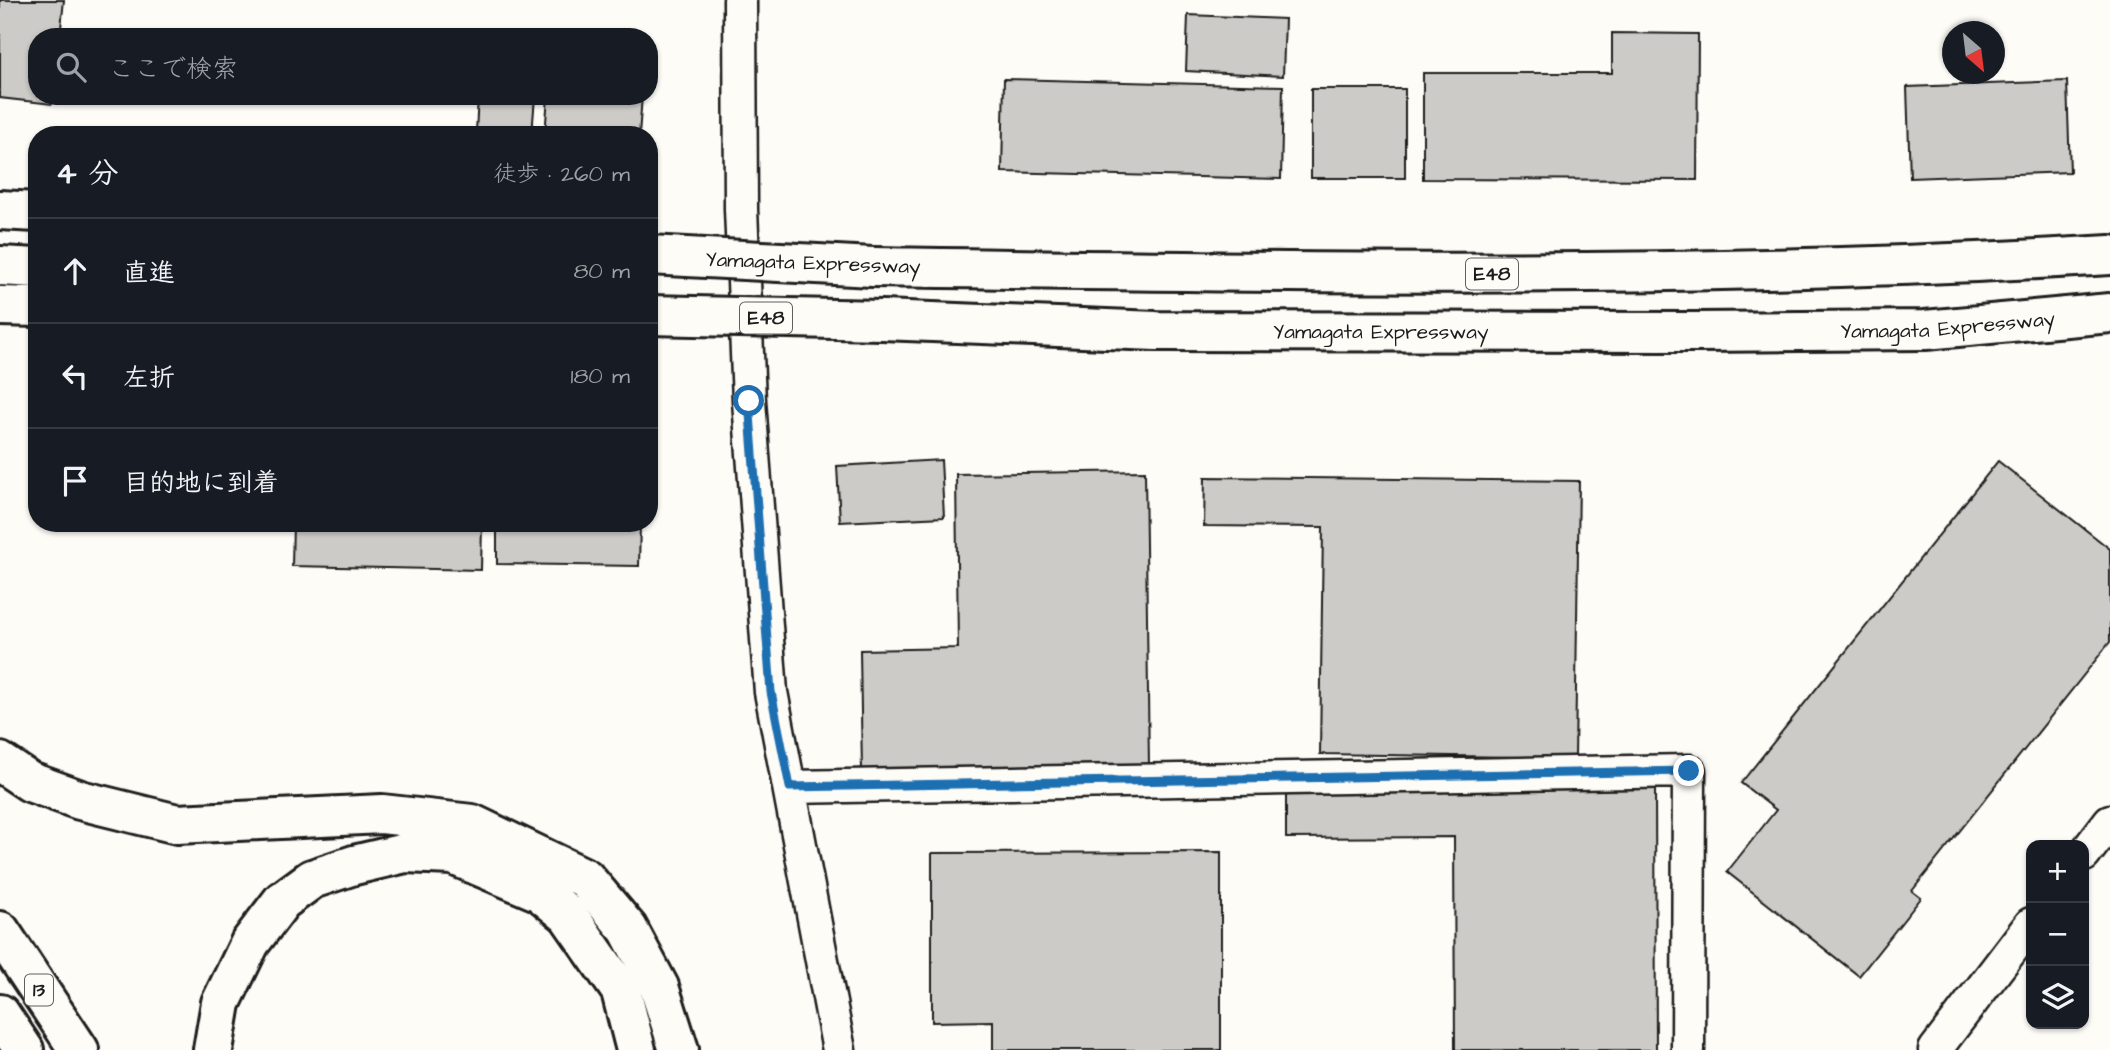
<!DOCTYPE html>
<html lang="ja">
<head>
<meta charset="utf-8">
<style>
  body { margin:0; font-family:"Architects Daughter","Klee One",sans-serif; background:#242831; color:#f1f3f6 }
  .controls { position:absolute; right:21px; bottom:21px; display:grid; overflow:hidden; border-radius:14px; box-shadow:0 2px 5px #0004 }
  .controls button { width:63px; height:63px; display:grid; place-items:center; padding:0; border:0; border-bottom:2px solid #363941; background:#171b24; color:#f1f3f6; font:35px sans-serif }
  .compass { position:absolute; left:1942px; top:21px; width:63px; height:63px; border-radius:50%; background:#171b24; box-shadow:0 2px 5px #0004; rotate:152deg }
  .stop { position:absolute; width:21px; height:21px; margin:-16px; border:5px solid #1f6fb2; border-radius:50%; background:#fff }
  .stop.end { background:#1f6fb2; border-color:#fff; box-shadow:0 2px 7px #0008 }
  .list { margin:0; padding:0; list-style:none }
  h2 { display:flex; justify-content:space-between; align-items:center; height:91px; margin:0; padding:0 28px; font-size:30px }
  h2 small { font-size:23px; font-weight:400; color:#9ea1a6 }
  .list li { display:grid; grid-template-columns:46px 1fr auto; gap:21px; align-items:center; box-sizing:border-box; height:105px; padding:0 28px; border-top:2px solid #363941 }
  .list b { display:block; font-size:26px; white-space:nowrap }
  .list em { font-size:23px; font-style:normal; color:#9ea1a6 }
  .icon { flex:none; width:38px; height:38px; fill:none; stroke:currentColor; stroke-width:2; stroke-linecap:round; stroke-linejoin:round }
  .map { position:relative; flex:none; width:2110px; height:1050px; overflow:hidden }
  .search { position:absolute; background:#171b24; box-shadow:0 2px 5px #0004; left:28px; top:28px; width:630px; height:77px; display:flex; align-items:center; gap:18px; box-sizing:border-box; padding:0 24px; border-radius:28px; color:#9ea1a6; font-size:26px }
  .panel { position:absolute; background:#171b24; box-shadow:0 2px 5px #0004; left:28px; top:126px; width:630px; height:406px; border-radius:28px }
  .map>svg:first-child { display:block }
  .building { fill:#cccbc8; stroke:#1c1c1c; stroke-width:2 }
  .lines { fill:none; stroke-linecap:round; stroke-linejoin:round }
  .minor-casing { stroke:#1c1c1c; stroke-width:37 }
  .highway-casing { stroke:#1c1c1c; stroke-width:44 }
  .minor { stroke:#fdfcf7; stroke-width:32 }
  .highway { stroke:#fdfcf7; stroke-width:38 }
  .highway-bridge-casing { stroke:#1c1c1c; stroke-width:44; stroke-linecap:butt }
  .highway-bridge { stroke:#fdfcf7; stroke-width:38 }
  .route { stroke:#1f6fb2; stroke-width:9 }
  .labels { text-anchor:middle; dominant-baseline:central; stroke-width:5; stroke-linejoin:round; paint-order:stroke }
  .shield { fill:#fdfcf7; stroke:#605f5e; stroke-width:2 }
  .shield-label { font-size:19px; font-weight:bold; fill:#1c1c1c }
  .street-label { font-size:21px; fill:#1c1c1c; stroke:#fdfcf7 }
</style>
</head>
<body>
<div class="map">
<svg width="2110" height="1050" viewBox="0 0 2110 1050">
  <rect width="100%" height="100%" fill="#fdfcf7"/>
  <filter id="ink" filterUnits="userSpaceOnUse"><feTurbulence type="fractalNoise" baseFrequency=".0143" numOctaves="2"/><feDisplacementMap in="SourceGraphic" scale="14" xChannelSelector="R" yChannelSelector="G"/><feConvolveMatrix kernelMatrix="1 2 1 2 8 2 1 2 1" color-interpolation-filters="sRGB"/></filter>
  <g filter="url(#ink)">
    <path class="building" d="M0 0H64L60 37H37V96H53L52 104 0 98Z
      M1188 15 1285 19 1283 76 1186 71Z
      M1612 33 1698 34 1697 180 1423 179V73H1612Z
      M1004 79 1283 86 1281 179 1002 172Z
      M2067 81 2070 172 1910 178 1907 87Z
      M1311 89H1405V178H1311Z
      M478 96H535L532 135 476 132Z
      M548 96H642L639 135H545Z
      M941 460 944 517 840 522 837 466Z
      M1998 461 2110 549V642L1912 891 1921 898 1859 976 1727 872 1776 810 1741 783Z
      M1145 471 1149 766 862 772 860 650 958 648 956 474Z
      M1205 477 1579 481 1575 758 1320 754 1323 527 1204 526Z
      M293 523H482L481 570 292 566Z
      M497 523H640L639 566 497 564Z
      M1655 786 1656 1050H1455L1454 837 1286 838V788Z
      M1221 852V1050H993V1021L932 1022V853Z"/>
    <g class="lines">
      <g class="minor-casing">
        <path id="minor" d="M740 0 741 209 749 401 771 692 839 1050
          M790 787 1689 771 1688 1050
          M2084 855 2110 821
          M1935 1050 2031 924"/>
      </g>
      <g class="highway-casing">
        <g id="highway">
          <path d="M0 210 37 212"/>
          <path d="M0 266 37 268"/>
          <path d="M873 267C1286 273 1698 280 2110 255"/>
          <path d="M0 306 37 307"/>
          <path id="s1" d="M882 320 1156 331 1697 332 1925 330 2110 313"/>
          <path d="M0 762 30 782 80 800 177 824 382 814 472 824 585 878 628 929 659 987 679 1050"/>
          <path d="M0 931 79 1050"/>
          <path d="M0 1014 24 1050"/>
          <path d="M213 1050 221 1003 250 943 282 901 312 879 354 865 405 853 453 855 540 892 568 915 621 991 636 1050"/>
        </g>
      </g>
      <use href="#minor" class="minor"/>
      <use href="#highway" class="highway"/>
      <g class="highway-bridge-casing">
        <path id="highway-bridge" d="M649 255 873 267
          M649 315 882 320"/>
      </g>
      <use href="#highway-bridge" class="highway-bridge"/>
    </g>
  </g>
  <g class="lines" filter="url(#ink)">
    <path class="route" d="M749 401 771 692 790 787 1689 771"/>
  </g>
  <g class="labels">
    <g class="shield">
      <rect x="1466" y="258.5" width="52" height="31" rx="5"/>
      <rect x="740" y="302.5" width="52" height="31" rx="5"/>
      <rect x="25" y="974.5" width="28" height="31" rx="5"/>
    </g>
    <g class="shield-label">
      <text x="1492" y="274">E48</text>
      <text x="766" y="318">E48</text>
      <text x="39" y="990">13</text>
    </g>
    <g class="street-label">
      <text transform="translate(813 263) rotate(2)">Yamagata Expressway</text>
      <text stroke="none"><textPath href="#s1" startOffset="1066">Yamagata Expressway</textPath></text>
      <text stroke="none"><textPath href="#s1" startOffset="499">Yamagata Expressway</textPath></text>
    </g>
  </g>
</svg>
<div class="controls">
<button>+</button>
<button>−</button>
<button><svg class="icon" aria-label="layers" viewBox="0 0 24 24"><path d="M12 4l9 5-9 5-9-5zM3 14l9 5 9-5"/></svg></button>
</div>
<svg class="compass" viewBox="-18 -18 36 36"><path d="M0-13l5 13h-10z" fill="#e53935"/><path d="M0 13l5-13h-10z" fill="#9ea1a6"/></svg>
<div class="stop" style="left:749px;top:401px"></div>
<div class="stop end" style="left:1689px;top:771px"></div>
<div class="search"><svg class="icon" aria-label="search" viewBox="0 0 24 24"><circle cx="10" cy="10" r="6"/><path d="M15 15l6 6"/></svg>ここで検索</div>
<section class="panel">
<h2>4 分<small>徒歩 · 260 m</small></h2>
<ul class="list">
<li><svg class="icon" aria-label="ahead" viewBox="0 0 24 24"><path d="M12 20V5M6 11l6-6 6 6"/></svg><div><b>直進</b></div><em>80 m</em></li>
<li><svg class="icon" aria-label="left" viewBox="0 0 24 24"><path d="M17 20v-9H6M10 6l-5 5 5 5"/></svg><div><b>左折</b></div><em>180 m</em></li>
<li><svg class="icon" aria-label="arrive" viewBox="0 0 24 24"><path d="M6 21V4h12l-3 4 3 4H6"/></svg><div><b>目的地に到着</b></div></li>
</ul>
</section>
</div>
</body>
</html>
